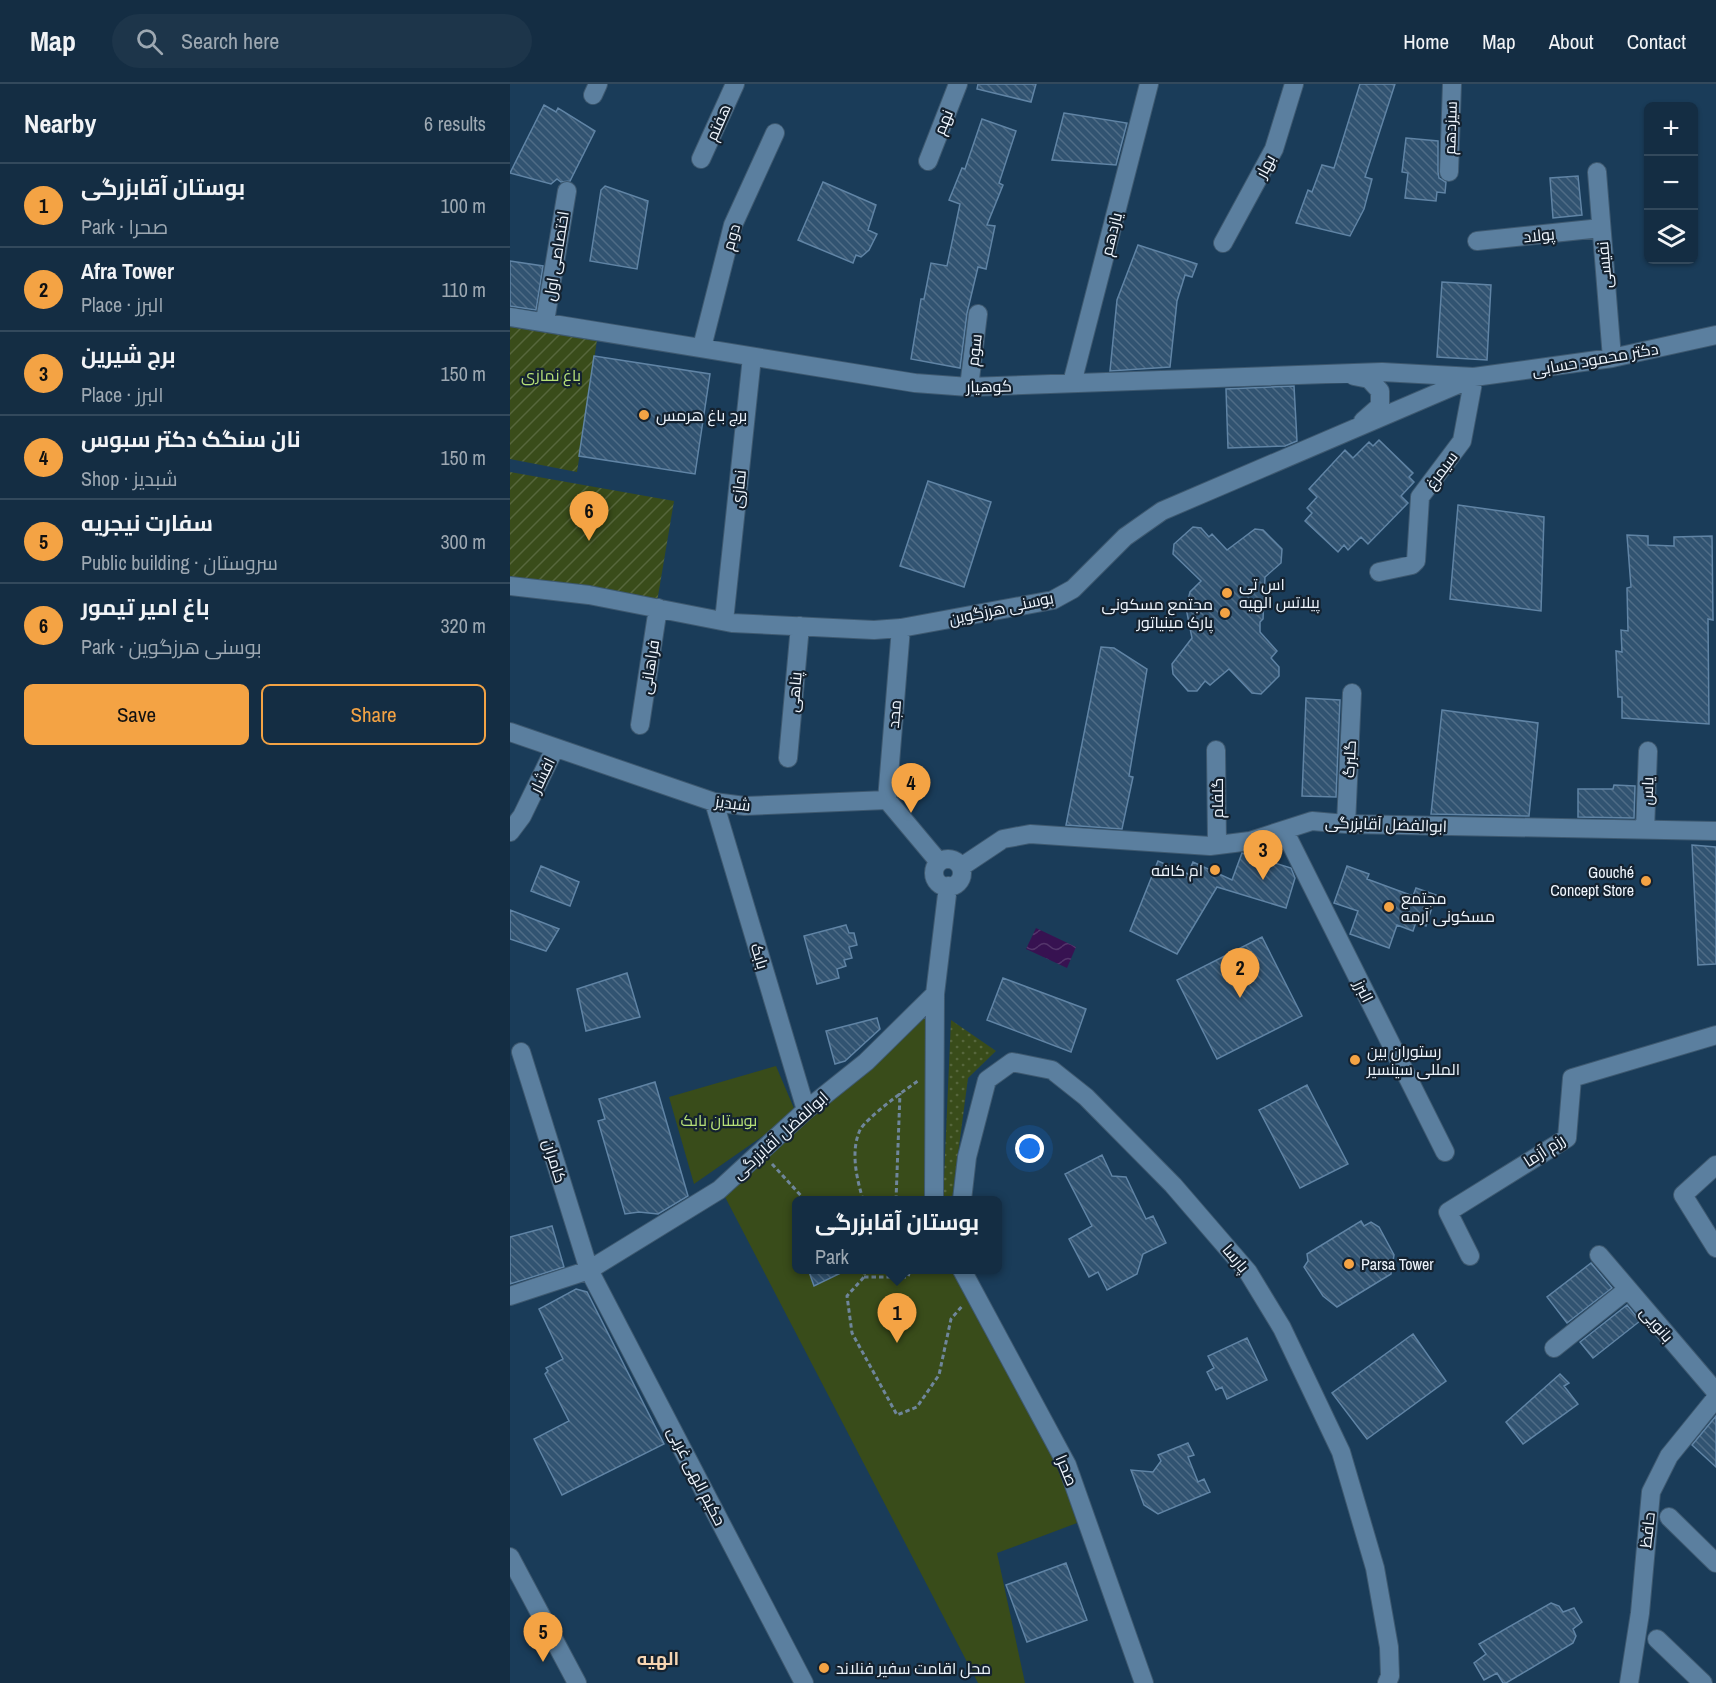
<!DOCTYPE html>
<html lang="en">
<head>
<meta charset="utf-8">
<style>
  body { margin:0; font-family:"Archivo Narrow",Cairo,sans-serif; background:#1d354a; color:#f1f3f6 }
  .controls { position:absolute; right:18px; top:18px; display:grid; overflow:hidden; border-radius:9px; box-shadow:0 2px 4px #0004 }
  .controls button { width:54px; height:54px; display:grid; place-items:center; padding:0; border:0; border-bottom:2px solid #33495c; background:#142d43; color:#f1f3f6; font:30px sans-serif }
  .you { position:absolute; left:520px; top:1065px; width:21px; height:21px; margin:-15px; border:4px solid #fff; border-radius:50%; background:#1a73e8; box-shadow:0 0 0 9px #1a73e833 }
  .badge { display:grid; place-items:center; width:39px; height:39px; border-radius:50%; background:#f4a344; color:#111; font-size:20px; font-weight:700 }
  .pin { position:absolute; translate:-50% -50px; filter:drop-shadow(0 2px 3px #0008) }
  .pin::after { content:''; position:absolute; top:32px; width:21px; height:18px; background:inherit; clip-path:polygon(0 0,100% 0,50% 100%) }
  .popup { position:absolute; left:282px; top:1112px; width:210px; height:78px; box-sizing:border-box; display:grid; place-content:center; border-radius:9px; background:#142d43; filter:drop-shadow(0 2px 4px #0005); font-size:20px; white-space:nowrap; color:#9da8b2 }
  .popup b { font-size:22px; color:#f1f3f6 }
  .popup::after { content:''; position:absolute; left:50%; top:100%; margin-left:-12px; border:12px solid transparent; border-top-color:#142d43 }
  .list { margin:0; padding:0; list-style:none }
  h2 { display:flex; justify-content:space-between; align-items:center; height:78px; margin:0; padding:0 24px; font-size:26px }
  h2 small { font-size:20px; font-weight:400; color:#9da8b2 }
  .list li { display:grid; grid-template-columns:39px 1fr auto; gap:18px; align-items:center; box-sizing:border-box; height:84px; padding:0 24px; border-top:2px solid #33495c }
  .list b { display:block; font-size:22px; white-space:nowrap }
  .list p { margin:0; font-size:20px; white-space:nowrap; color:#9da8b2 }
  .list em { font-size:20px; font-style:normal; color:#9da8b2 }
  .actions { display:flex; gap:12px; padding:18px 24px }
  .actions a { flex:1; padding:14px 0; border:2px solid #f4a344; border-radius:9px; text-align:center; font-size:21px; color:#f4a344 }
  .actions .main { background:#f4a344; color:#111 }
  .icon { flex:none; width:33px; height:33px; fill:none; stroke:currentColor; stroke-width:2; stroke-linecap:round; stroke-linejoin:round }
  .map { position:relative; flex:none; width:1206px; height:1599px; overflow:hidden }
  header { display:flex; align-items:center; gap:36px; box-sizing:border-box; height:84px; padding:0 30px; background:#142d43; border-bottom:2px solid #33495c }
  header strong { font-size:28px }
  nav { display:flex; gap:33px; margin-inline-start:auto; font-size:21px }
  .search { width:420px; height:54px; background:#1d354a; display:flex; align-items:center; gap:15px; box-sizing:border-box; padding:0 21px; border-radius:33px; color:#9da8b2; font-size:22px }
  main { display:flex }
  aside { flex:1; background:#142d43 }
  .map>svg:first-child { display:block }
  .grass { fill:url(#grass-dots) }
  .park { fill:#394c1a }
  .garden { fill:url(#garden-furrows) }
  .water { fill:url(#water-waves) }
  .building { fill:url(#building-back-hatch); stroke:#6084a5; stroke-width:1.5 }
  .lines { fill:none; stroke-linecap:round; stroke-linejoin:round }
  .minor-casing { stroke:#3e5970; stroke-width:20 }
  .path { stroke:#6f869b; stroke-width:3; stroke-dasharray:4.5 3; stroke-linecap:butt }
  .minor { stroke:#5b7f9f; stroke-width:18 }
  .poi-dot { fill:#f4a344; stroke:#142230; stroke-width:2 }
  .labels { text-anchor:middle; dominant-baseline:central; stroke-width:4.5; stroke-linejoin:round; paint-order:stroke }
  .street-label { font-size:16px; fill:#eef5fd; stroke:#142230 }
  .park-label { font-size:16px; fill:#b6e077; stroke:#142230 }
  .poi-label { font-size:16px; fill:#eef5fd; stroke:#142230; text-anchor:start }
  .neighbourhood-label { font-size:18px; font-weight:bold; fill:#f7d5b2; stroke:#142230 }
</style>
</head>
<body>
<header>
<strong>Map</strong>
<div class="search"><svg class="icon" aria-label="search" viewBox="0 0 24 24"><circle cx="10" cy="10" r="6"/><path d="M15 15l6 6"/></svg>Search here</div>
<nav><a>Home</a><a>Map</a><a>About</a><a>Contact</a></nav>
</header>
<main>
<aside>
<h2>Nearby<small>6 results</small></h2>
<ul class="list">
<li><span class="badge">1</span><div><b>بوستان آقابزرگی</b><p>Park · صحرا</p></div><em>100 m</em></li>
<li><span class="badge">2</span><div><b>Afra Tower</b><p>Place · البرز</p></div><em>110 m</em></li>
<li><span class="badge">3</span><div><b>برج شیرین</b><p>Place · البرز</p></div><em>150 m</em></li>
<li><span class="badge">4</span><div><b>نان سنگک دکتر سبوس</b><p>Shop · شبدیز</p></div><em>150 m</em></li>
<li><span class="badge">5</span><div><b>سفارت نیجریه</b><p>Public building · سروستان</p></div><em>300 m</em></li>
<li><span class="badge">6</span><div><b>باغ امیر تیمور</b><p>Park · بوسنی هرزگوین</p></div><em>320 m</em></li>
</ul>
<div class="actions"><a class="main">Save</a><a>Share</a></div>
</aside>
<div class="map">
<svg width="1206" height="1599" viewBox="0 0 1206 1599">
  <defs>
    <pattern id="grass-dots" width="8" height="8" patternUnits="userSpaceOnUse" patternTransform="scale(1.5)"><rect width="8" height="8" fill="#394c1a"/><path d="M2 2h.1M6 6h.1" fill="none" stroke="#56663c" stroke-width="1.8" stroke-linecap="round"/></pattern>
    <pattern id="garden-furrows" width="10" height="10" patternUnits="userSpaceOnUse" patternTransform="scale(1.5)"><rect width="10" height="10" fill="#394c1a"/><path d="M-1 1l2-2M0 10L10 0M9 11l2-2" fill="none" stroke="#56663c"/></pattern>
    <pattern id="water-waves" width="16" height="10" patternUnits="userSpaceOnUse" patternTransform="scale(1.5)"><rect width="16" height="10" fill="#371251"/><path d="M0 5q4-4 8 0t8 0" fill="none" stroke="#54356b"/></pattern>
    <pattern id="building-back-hatch" width="6" height="6" patternUnits="userSpaceOnUse" patternTransform="scale(1.5)"><rect width="6" height="6" fill="#315371"/><path d="M-1 5l2 2M0 0l6 6M5-1l2 2" fill="none" stroke="#4f6c86"/></pattern>
  </defs>
  <rect width="100%" height="100%" fill="#1a3c59"/>
  <path class="grass" d="M441 936 486 967 458 994 442 1116H433Z"/>
  <path class="park" d="M416 927 417 1116H286V1186H445L549 1385 567 1439 487 1469 515 1599H468L214 1111Z
    M266 982 286 1029 184 1100 159 1013Z"/>
  <path class="garden" d="M0 243 87 256 67 388 0 375Z
    M0 388 164 417 147 518 0 497Z"/>
  <path class="water" d="M526 844 566 863 557 884 516 865Z"/>
  <path class="building" d="M468 0H526L521 18 467 5Z
    M850 0H885L855 93 862 95 854 125 840 152 786 139 798 106 802 108 812 81 824 84Z
    M34 21 46 28 48 24 85 47 60 97 51 98 47 95 41 100 0 89Z
    M554 29 617 39 606 81 542 76Z
    M472 35 506 47 489 99 493 101 477 141 485 142 476 185 468 183 457 229 450 284 401 275 411 215H414L421 179 437 182 450 120 439 116 452 84 455 85Z
    M896 54 928 57V88L929 94 936 98 935 109 927 108 926 117 895 114 898 89 892 88Z
    M1068 92 1072 131 1043 134 1040 94Z
    M313 98 366 121 358 146 367 150 359 166 351 173 346 171 343 179 288 156Z
    M95 102 138 117 127 185 80 177 91 106Z
    M628 161 687 180 682 193 675 191 667 217 660 283 600 287 607 216Z
    M0 177 33 182 26 226 0 222Z
    M932 198 981 201 977 276 927 273Z
    M84 272 200 290 185 390 69 372Z
    M784 302 787 357 775 362 718 364 716 305Z
    M869 356 903 389 899 393 904 398 891 412 898 419 858 460 851 453 838 466 834 461 828 468 795 437 802 429 797 424 807 413 799 405 835 366 843 374 859 358 863 362Z
    M418 397 481 418 454 503 390 482Z
    M948 421 1034 433 1031 527 940 515Z
    M683 443 691 444 699 453 702 450 717 466 745 445 753 446 772 465 771 479 755 493 753 535 750 538V548L767 567 761 574 769 583V592L751 610 742 609 719 585 700 601 695 597 687 607H678L663 590 662 580 682 554 676 524 680 508 691 497 663 470 664 460Z
    M1117 451 1138 452V461L1164 462V453L1202 452 1203 536 1198 535 1199 640 1112 634V613H1108L1106 567 1112 568 1111 546 1118 547 1117 504 1121 503Z
    M591 563 604 564 637 585 619 692 623 693 612 745 556 741Z
    M796 614 830 616 826 713 792 712Z
    M932 626 1028 639 1019 732 921 730Z
    M1104 701 1125 702 1124 734 1068 733V705H1103Z
    M1182 761 1206 763V880L1188 881Z
    M732 769 781 784 785 794 776 824 707 803 667 870 620 847 648 777 678 790 683 778 722 796Z
    M31 782 69 798 60 822 21 807Z
    M837 782 859 790 857 795 903 812 906 804 926 811 916 842 906 838 903 847 887 841 879 864 840 850 848 827 824 819Z
    M0 826 49 845 36 867 0 855Z
    M336 841 339 849H344L347 861 339 863 342 874 334 876 336 882 327 885 329 894 307 900 294 852Z
    M752 853 792 932 707 975 667 896Z
    M117 889 130 933 76 947 67 905Z
    M493 894 576 925 561 968 477 936Z
    M367 934 370 945 335 977 325 980 316 947Z
    M145 998 178 1112 148 1130 129 1128 115 1130 88 1037 95 1035 89 1015Z
    M797 1001 838 1080 790 1104 749 1026Z
    M592 1071 602 1092 616 1093 636 1135 643 1132 656 1159 633 1170 627 1190 597 1206 588 1188 579 1193 559 1155 582 1142 555 1090Z
    M851 1137 854 1142 861 1138 869 1143 884 1171 881 1190 827 1223 813 1212 794 1183 798 1177 797 1170Z
    M42 1142 54 1183 0 1200V1153Z
    M1081 1179 1102 1204 1057 1239 1037 1213Z
    M298 1185H339L304 1202Z
    M66 1205 77 1208 154 1360 52 1411 24 1355 59 1337 35 1290 38 1287 36 1284 53 1275 29 1225Z
    M1117 1221 1130 1237 1083 1274 1070 1258Z
    M903 1250 936 1297 857 1355 822 1309Z
    M737 1254 757 1296 717 1315 712 1303 706 1306 697 1288 704 1284 698 1272Z
    M1050 1290 1059 1299 1054 1302 1068 1320 1013 1360 996 1338Z
    M1206 1332V1383L1182 1361Z
    M678 1359 684 1371 678 1373 688 1398 694 1395 700 1408 648 1430 634 1421 621 1386 643 1388 651 1377 648 1371Z
    M556 1479 577 1536 517 1558 496 1501Z
    M1041 1519 1049 1522 1053 1528 1064 1524 1072 1538 1063 1545 1066 1552 1063 1559 996 1599H993L987 1589 974 1596 964 1579 976 1570 969 1560Z"/>
  <g class="lines">
    <g class="minor-casing">
      <path id="minor" d="M83 11 88 0
        M191 75 225 0
        M418 77 448 0
        M939 88 942 0
        M1087 88 1102 274
        M967 157 1091 144
        M713 159 764 65 784 0
        M0 233 405 299 459 303 872 288 964 293 1102 274 1206 251
        M35 237 57 107
        M192 263 223 141 265 49
        M844 292 859 295 870 307V322L853 337
        M562 299 639 0
        M459 303 468 230
        M869 488 902 481 906 477 910 413 952 357 964 293
        M0 502 79 511 222 539 364 546 391 544 543 516 563 505 615 453 652 427 958 296
        M214 537 242 273
        M130 641 148 524
        M0 648 204 718 235 722 377 716
        M706 666 707 761
        M278 674 290 542
        M377 716 391 544
        M377 716 429 778
        M204 718 296 1026
        M836 740 842 609
        M774 746 935 1068
        M1135 746 1138 667
        M0 748 12 732 45 664
        M424 789a14 14 0 1 1 28 0a14 14 0 1 1-28 0Z
        M451 783 493 755 520 750 700 762 740 757 802 737 836 740 1206 747
        M11 968 79 1186 294 1599
        M1206 1081 1173 1111 1206 1164
        M424 1116 425 910
        M452 1116 457 1073 477 996 502 978 542 986 576 1013 663 1101 738 1188 772 1244 831 1368 865 1484 879 1563 880 1592 877 1599
        M1089 1171 1206 1308
        M960 1172 938 1128 1057 1054 1062 994 1206 951
        M452 1186 557 1381 634 1599
        M0 1212 79 1186 209 1106 296 1026 356 978 425 910 438 802
        M1044 1264 1118 1205
        M1159 1433 1206 1479
        M0 1473 67 1599
        M1147 1555 1193 1599
        M1119 1599 1130 1529 1141 1408 1159 1372 1206 1314"/>
    </g>
    <path class="path" d="M262 1080 295 1116
      M353 1116C347 1095 340 1068 350 1046 356 1034 396 1005 408 997
      M386 1116 390 1009
      M312 1186 313 1188
      M355 1186 354 1193 337 1212 342 1249 387 1331 407 1323 429 1291 441 1235 453 1221
      M354 1193H398L400 1186"/>
    <use href="#minor" class="minor"/>
  </g>
  <g class="poi-dot">
    <circle cx="134" cy="331" r="6"/>
    <circle cx="717" cy="509" r="6"/>
    <circle cx="715" cy="529" r="6"/>
    <circle cx="705" cy="786" r="6"/>
    <circle cx="1136" cy="797" r="6"/>
    <circle cx="879" cy="823" r="6"/>
    <circle cx="845" cy="976" r="6"/>
    <circle cx="839" cy="1180" r="6"/>
    <circle cx="314" cy="1584" r="6"/>
  </g>
  <g class="labels">
    <g class="street-label">
      <text transform="translate(208 38) rotate(-66)">هفتم</text>
      <text transform="translate(433 38) rotate(-68)">نهم</text>
      <text transform="translate(940 44) rotate(-88)">سیزدهم</text>
      <text transform="translate(755 82) rotate(-62)">بهار</text>
      <text transform="translate(601 150) rotate(-76)">یازدهم</text>
      <text transform="translate(1029 151) rotate(-6)">پولاد</text>
      <text transform="translate(221 153) rotate(-74)">دوم</text>
      <text transform="translate(46 172) rotate(-81)">اختصاصی اول</text>
      <text transform="translate(1094 181) rotate(-95)">نفیسی</text>
      <text transform="translate(464 266) rotate(-83)">سوم</text>
      <text transform="translate(1085 275) rotate(-10)">دکتر محمود حسابی</text>
      <text transform="translate(479 302) rotate(-1)">کوهیار</text>
      <text transform="translate(931 386) rotate(-53)">سیمرغ</text>
      <text transform="translate(228 405) rotate(-84)">نمازی</text>
      <text transform="translate(491 524) rotate(-12)">بوسنی هرزگوین</text>
      <text transform="translate(139 583) rotate(-81)">فراهانی</text>
      <text transform="translate(284 608) rotate(-85)">پناهی</text>
      <text transform="translate(384 630) rotate(-85)">مجد</text>
      <text transform="translate(839 675) rotate(-87)">گلبرگ</text>
      <text transform="translate(32 691) rotate(-64)">افشار</text>
      <text transform="translate(1137 707) rotate(-88)">یاس</text>
      <text transform="translate(707 714) rotate(-90)">گلفام</text>
      <text transform="translate(223 719) rotate(7)">شبدیز</text>
      <text transform="translate(876 740) rotate(2)">ابوالفضل آقابزرگی</text>
      <text transform="translate(250 872) rotate(73)">بابک</text>
      <text transform="translate(854 907) rotate(64)">البرز</text>
      <text transform="translate(270 1051) rotate(-42)">ابوالفضل آقابزرگی</text>
      <text transform="translate(1034 1066) rotate(-33)">رزم آزما</text>
      <text transform="translate(45 1077) rotate(73)">کامران</text>
      <text transform="translate(726 1174) rotate(50)">پارسا</text>
      <text transform="translate(1147 1240) rotate(49)">بانویی</text>
      <text transform="translate(557 1386) rotate(67)">صحرا</text>
      <text transform="translate(187 1392) rotate(63)">حکیم الهی غربی</text>
      <text transform="translate(1137 1446) rotate(-84)">حافظ</text>
    </g>
    <g class="park-label">
      <text x="41" y="291">باغ نمازی</text>
      <text x="209" y="1036">بوستان بابک</text>
    </g>
    <g class="poi-label">
      <text x="146" y="331">برج باغ هرمس</text>
      <text x="729" y="500">اس تی<tspan x="729" dy="18">پیلاتس الهیه</tspan></text>
      <text x="703" y="520" text-anchor="end">مجتمع مسکونی<tspan x="703" dy="18">پارک مینیاتور</tspan></text>
      <text x="693" y="786" text-anchor="end">ام کافه</text>
      <text x="1124" y="788" text-anchor="end">Gouché<tspan x="1124" dy="18">Concept Store</tspan></text>
      <text x="891" y="814">مجتمع<tspan x="891" dy="18">مسکونی آرمه</tspan></text>
      <text x="857" y="967">رستوران بین<tspan x="857" dy="18">المللی سینسیر</tspan></text>
      <text x="851" y="1180">Parsa Tower</text>
      <text x="326" y="1584">محل اقامت سفیر فنلاند</text>
    </g>
    <g class="neighbourhood-label">
      <text x="148" y="1574">الهیه</text>
    </g>
  </g>
</svg>
<div class="controls">
<button>+</button>
<button>−</button>
<button><svg class="icon" aria-label="layers" viewBox="0 0 24 24"><path d="M12 4l9 5-9 5-9-5zM3 14l9 5 9-5"/></svg></button>
</div>
<div class="you"></div>
<div class="pin badge" style="left:387px;top:1259px">1</div>
<div class="popup"><b>بوستان آقابزرگی</b>Park</div>
<div class="pin badge" style="left:730px;top:914px">2</div>
<div class="pin badge" style="left:753px;top:796px">3</div>
<div class="pin badge" style="left:401px;top:729px">4</div>
<div class="pin badge" style="left:33px;top:1578px">5</div>
<div class="pin badge" style="left:79px;top:457px">6</div>
</div>
</main>
</body>
</html>
